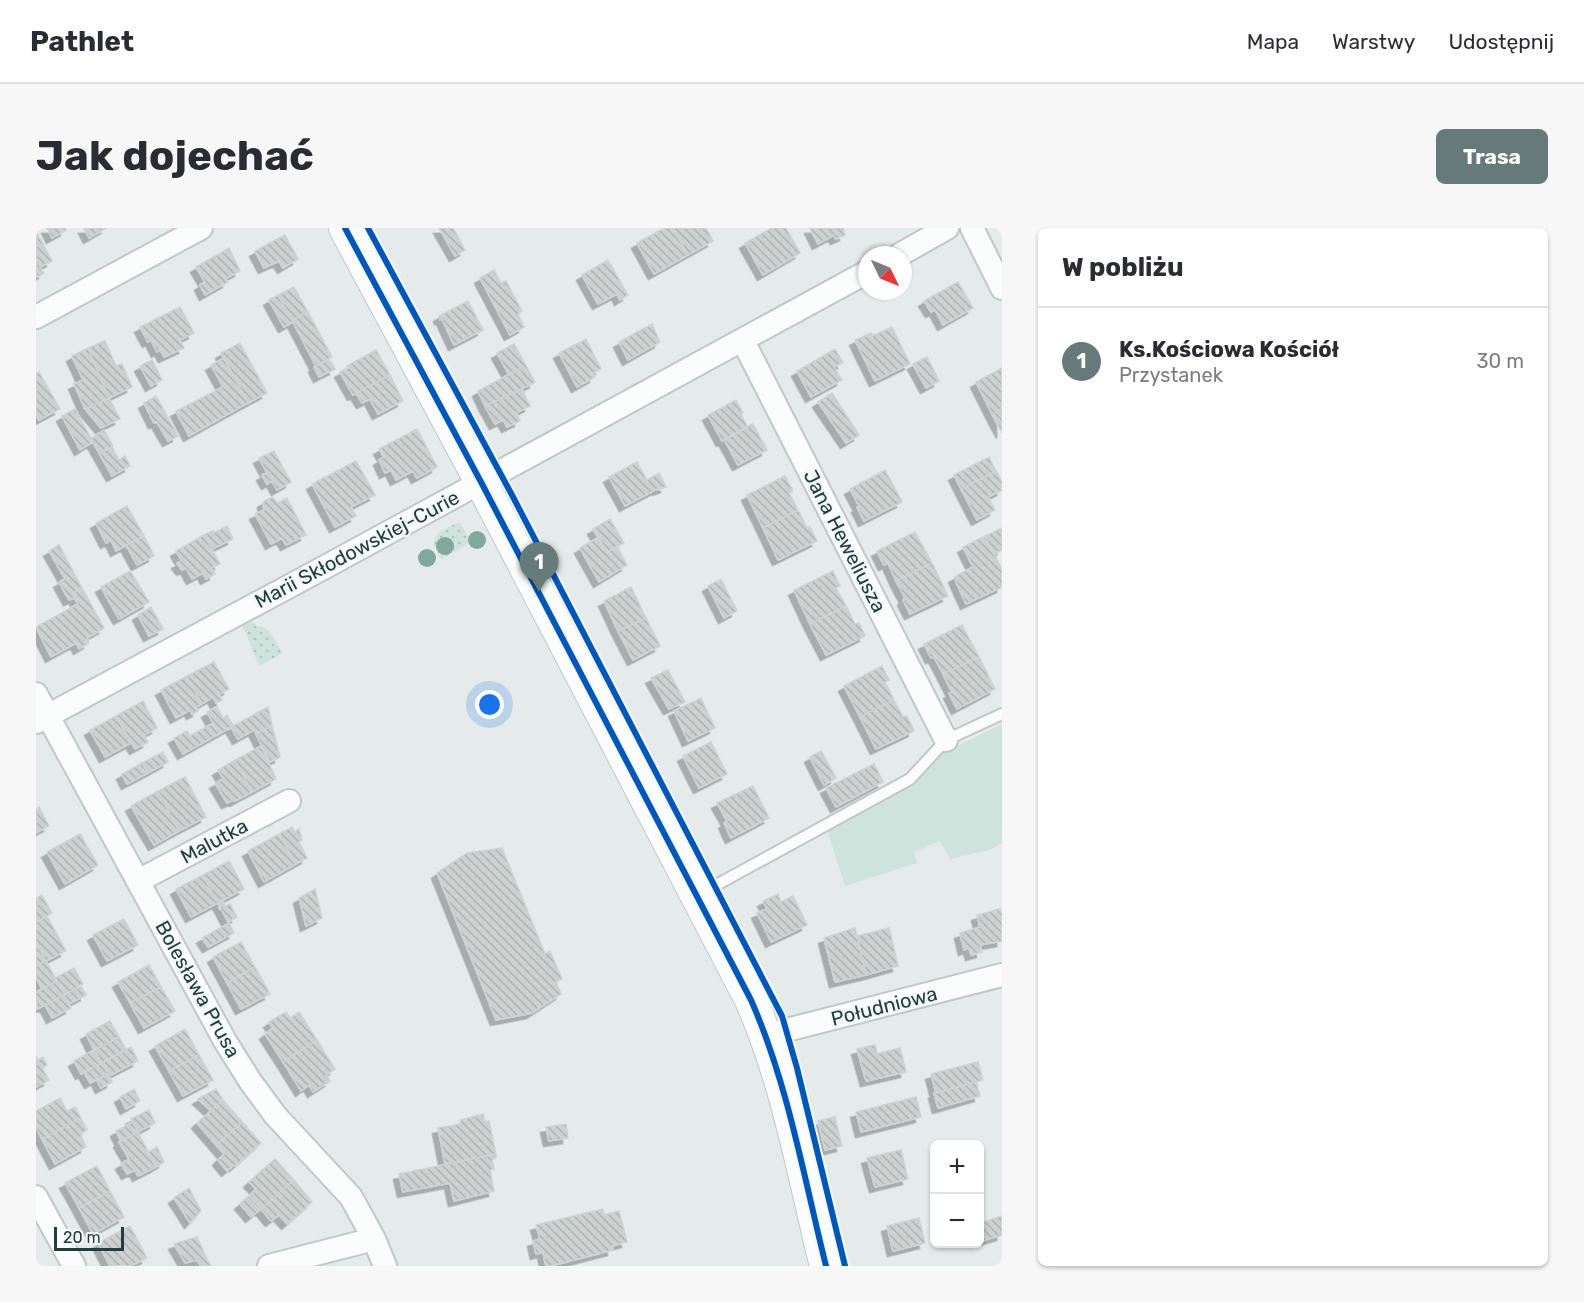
<!DOCTYPE html>
<html lang="pl">
<head>
<meta charset="utf-8">
<style>
  body { margin:0; font-family:Rubik,sans-serif; background:#f7f7f7; color:#2b2b33 }
  .controls { position:absolute; right:18px; bottom:18px; display:grid; overflow:hidden; border-radius:9px; box-shadow:0 2px 4px #0004 }
  .controls button { width:54px; height:54px; display:grid; place-items:center; padding:0; border:0; border-bottom:2px solid #e1e1e2; background:#fff; color:#2b2b33; font:30px sans-serif }
  .compass { position:absolute; left:822px; top:18px; width:54px; height:54px; border-radius:50%; background:#fff; box-shadow:0 2px 4px #0004; rotate:133deg }
  .scale { position:absolute; left:18px; bottom:15px; width:70px; box-sizing:border-box; padding-left:6px; border:3px solid #233d3d; border-top:0; font-size:16px; line-height:21px; white-space:nowrap; color:#233d3d; -webkit-text-stroke:4px #f3f9f8; paint-order:stroke }
  .you { position:absolute; left:454px; top:477px; width:21px; height:21px; margin:-15px; border:4px solid #fff; border-radius:50%; background:#1a73e8; box-shadow:0 0 0 9px #1a73e833 }
  .badge { display:grid; place-items:center; width:39px; height:39px; border-radius:50%; background:#677a7a; color:#fff; font-size:20px; font-weight:700 }
  .pin { position:absolute; translate:-50% -50px; filter:drop-shadow(0 2px 3px #0008) }
  .pin::after { content:''; position:absolute; top:32px; width:21px; height:18px; background:inherit; clip-path:polygon(0 0,100% 0,50% 100%) }
  .list { margin:0; padding:0; list-style:none }
  h2 { display:flex; justify-content:space-between; align-items:center; height:78px; margin:0; padding:0 24px; font-size:26px }
  h2 small { font-size:20px; font-weight:400; color:#7c7c81 }
  .list li { display:grid; grid-template-columns:39px 1fr auto; gap:18px; align-items:center; box-sizing:border-box; height:108px; padding:0 24px; border-top:2px solid #e1e1e2 }
  .list b { display:block; font-size:22px; white-space:nowrap }
  .list p { margin:0; font-size:20px; white-space:nowrap; color:#7c7c81 }
  .list em { font-size:20px; font-style:normal; color:#7c7c81 }
  .map { position:relative; flex:none; width:966px; height:1038px; overflow:hidden; border-radius:9px }
  header { display:flex; align-items:center; gap:36px; box-sizing:border-box; height:84px; padding:0 30px; background:#fff; border-bottom:2px solid #e1e1e2 }
  header strong { font-size:28px }
  nav { display:flex; gap:33px; margin-inline-start:auto; font-size:21px }
  .intro { display:flex; align-items:center; justify-content:space-between; box-sizing:border-box; height:144px; padding:0 36px }
  h1 { margin:0; font-size:42px }
  .button { padding:15px 27px; border-radius:9px; background:#677a7a; color:#fff; font-size:21px; font-weight:700 }
  main { display:flex; gap:36px; padding:0 36px }
  aside { flex:1; background:#fff; border-radius:9px; box-shadow:0 2px 4px #0004 }
  .map>svg:first-child { display:block }
  .grass { fill:url(#grass-dots) }
  .garden { fill:#cee3db }
  .building { fill:url(#building-back-hatch); stroke:#ced3d3; stroke-width:1.5; filter:url(#shadow) }
  .lines { fill:none; stroke-linecap:round; stroke-linejoin:round }
  .lane-casing { stroke:#c2c7c7; stroke-width:14 }
  .street-casing { stroke:#c2c7c7; stroke-width:26 }
  .secondary-casing { stroke:#c0c8c7; stroke-width:34 }
  .lane { stroke:#fbfcfc; stroke-width:10 }
  .street { stroke:#fbfcfc; stroke-width:22 }
  .secondary { stroke:#fbfcfc; stroke-width:32 }
  .cycleway-casing { stroke:#f3f9f8; stroke-width:10 }
  .cycleway { stroke:#0057b8; stroke-width:6 }
  .tree { fill:#80a99c }
  .labels { text-anchor:middle; dominant-baseline:central; stroke-width:4.5; stroke-linejoin:round; paint-order:stroke }
  .street-label { font-size:20px; fill:#233d3d; stroke:#f3f9f8 }
</style>
</head>
<body>
<header>
<strong>Pathlet</strong>
<nav><a>Mapa</a><a>Warstwy</a><a>Udostępnij</a></nav>
</header>
<div class="intro"><h1>Jak dojechać</h1><a class="button">Trasa</a></div>
<main>
<div class="map">
<svg width="966" height="1038" viewBox="0 0 966 1038">
  <defs>
    <pattern id="grass-dots" width="8" height="8" patternUnits="userSpaceOnUse" patternTransform="scale(1.5)"><rect width="8" height="8" fill="#cee3db"/><path d="M2 2h.1M6 6h.1" fill="none" stroke="#b1c4bd" stroke-width="1.8" stroke-linecap="round"/></pattern>
    <pattern id="building-back-hatch" width="6" height="6" patternUnits="userSpaceOnUse" patternTransform="scale(1.5)"><rect width="6" height="6" fill="#ccd1d0"/><path d="M-1 5l2 2M0 0l6 6M5-1l2 2" fill="none" stroke="#afb4b4"/></pattern>
    <filter id="shadow"><feDropShadow dx="-5.5" dy="5.5" stdDeviation="0" flood-color="#0004"/></filter>
  </defs>
  <rect width="100%" height="100%" fill="#e5eaea"/>
  <path class="grass" d="M421 295 425 296 434 313 433 316 405 331C391 310 401 304 421 295Z
    M216 393 220 398C234 397 240 415 247 425L223 438 207 398Z"/>
  <path class="garden" d="M966 496V615L953 622 914 631 904 613 878 624 881 635 809 658 791 601 879 554 905 526Z"/>
  <path class="building" d="M11 0H30V2L16 10Z
    M48 0H70L53 10Z
    M403 0H417L429 22 419 28Z
    M628 0H637L652 27 618 46 601 15Z
    M637 0H670L677 13 652 27Z
    M736 0H750L764 25 727 47 709 15Z
    M774 0H807L809 7 800 11 798 7 782 16Z
    M1 5 16 33 4 39 8 45 0 49Z
    M249 7 262 31 247 40 243 33 228 40 219 23Z
    M193 20 204 43 190 50 192 54 169 67 164 57 169 54 160 39Z
    M572 32 592 67 584 72 581 66 562 76 546 47Z
    M458 42 465 55 470 53 486 83 482 86 488 99 474 107 444 50Z
    M922 54 937 80 907 97 899 82 895 84 888 73Z
    M258 59 272 84 256 92 242 67Z
    M242 67 257 94 248 99 233 72Z
    M432 73 447 102 418 117 405 89 404 91 403 88Z
    M144 79 158 105 144 112 148 120 128 129 124 122 121 124 115 112 112 114 104 99Z
    M272 84 296 129 280 138 256 92Z
    M616 96 624 114 592 132 583 114Z
    M856 99 874 136 839 153 819 112 835 105 836 108Z
    M550 111 565 141 557 145 559 149 541 159 523 125Z
    M69 113 80 138 86 136 96 159 73 170 52 120Z
    M204 115 231 165 212 175 185 125Z
    M478 116 499 154 492 158 483 141 473 147 461 125Z
    M52 120 73 170 49 181 38 156 47 152 36 128Z
    M799 121 807 135 798 139 806 152 775 169 761 143Z
    M340 122 354 147 317 167 304 144 312 140 311 138Z
    M891 129 903 153 890 160 877 136Z
    M188 130 212 175 153 208 140 183 187 159 175 137Z
    M293 131 299 141 283 149 278 139Z
    M116 132 126 152 115 158 104 138Z
    M966 140V181L956 186 940 154Z
    M483 141 492 158 449 178 442 163Z
    M3 144 24 181 3 192 0 187V146Z
    M354 147 367 173 342 186 334 171 326 175 320 165Z
    M486 161 494 178 480 185 484 193 471 199 467 192 459 196 449 178Z
    M796 165 823 207 810 215 782 174Z
    M120 168 142 208 132 213 121 194 118 195 108 175Z
    M73 170 84 191 65 200 49 181Z
    M700 172 707 185 705 186 711 198H714L686 213 672 187Z
    M39 181 57 214 44 222 26 188Z
    M966 181V205L956 186Z
    M717 196 731 222 702 237 688 211Z
    M381 201 401 239 381 250 377 243 360 252 355 242 349 245 343 232 348 229 343 221Z
    M68 202 77 218 63 225 55 211Z
    M76 219 83 232 89 228 94 238 76 248 63 225Z
    M238 223 255 254 241 262 236 253 231 256 226 247 231 245 223 230Z
    M953 229 960 243 925 261 918 247Z
    M320 233 339 267 315 279 320 288 299 299 276 256Z
    M601 234 611 252 623 245 630 259 622 262 621 261 589 278 573 249Z
    M849 242 866 274 828 293 821 279 823 278 814 261Z
    M960 243 966 254V262L952 269 959 282 941 292 925 261Z
    M749 248 757 263 753 265 762 282 727 300 711 267Z
    M236 269 242 275 251 270 270 307 250 317 246 310 235 316 219 286 228 282 227 274Z
    M91 278 108 308 80 323 75 312 70 315 60 295Z
    M762 282 771 300 774 299 781 313 742 332 727 300Z
    M574 291 588 315 571 324 557 301Z
    M191 298 197 311 176 321 168 307 177 303 178 305Z
    M966 300V322L958 326 949 308Z
    M879 304 896 335 860 353 852 335 848 337 841 323Z
    M168 307 184 336 175 340 179 346 170 351 167 345 156 351 150 340 146 342 141 335 146 333 140 323Z
    M108 308 118 328 101 337 90 317Z
    M949 308 966 342V359L930 376 918 349 937 339 927 319Z
    M563 309 571 324 581 319 591 337 563 354 544 320Z
    M23 317 46 360 36 366 38 370 33 372 23 354 29 351 13 323Z
    M896 335 912 368 874 386 867 372 869 370 860 353Z
    M94 343 113 374 83 391 65 359Z
    M797 343 804 358 800 360 810 378 774 396 758 362Z
    M685 351 701 383 688 390 672 358Z
    M595 359 610 390 582 403 568 373Z
    M46 360 68 400 51 410 53 415 43 421 40 415 15 429 0 399 42 376 36 366Z
    M810 378 819 396 823 395 829 408 790 427 774 396Z
    M115 379 127 401 113 408 102 387Z
    M610 390 624 418 597 432 582 403Z
    M926 397 943 429 907 446 898 429 895 430 888 416Z
    M943 429 959 461 921 481 913 465 916 464 907 446Z
    M178 434 193 461 183 466 186 472 180 475 177 469 166 476 151 448Z
    M846 438 853 452 849 454 858 472 824 489 808 458Z
    M632 442 649 474 633 481 615 450Z
    M151 448 166 476 160 479 162 483 156 486 154 482 140 490 125 462Z
    M665 470 679 500 652 513 638 483Z
    M858 472 867 489 871 488 878 503 840 521 824 489Z
    M107 473 121 500 108 507 112 514 99 521 80 488Z
    M181 479 187 490 191 487 197 498 183 506 171 484Z
    M232 479 236 497 220 506 218 502 202 511 195 499Z
    M80 488 95 515 69 529 54 502Z
    M177 495 183 506 147 526 138 510 151 503 154 508Z
    M236 497 244 529 234 534 220 506Z
    M675 514 691 546 663 560 647 528Z
    M225 518 240 551 216 564 199 532Z
    M785 523 800 550 788 557 774 529Z
    M127 524 132 534 112 545 106 535Z
    M199 532 216 564 199 573 198 572 191 575 179 555 187 551 182 542Z
    M106 535 112 545 91 556 86 546Z
    M838 536 847 554 800 579 790 560Z
    M149 549 170 589 143 603 122 563Z
    M717 558 733 590 695 610 688 595 691 593 681 575Z
    M122 563 143 603 118 617 95 578Z
    M3 579 13 598 0 605V581Z
    M256 599 259 604 263 601 266 612 263 614 271 630 260 636 243 606Z
    M44 606 62 637 29 656 11 624Z
    M243 606 260 636 228 654 212 623Z
    M466 620 509 726 514 723 526 751 520 754 525 766 496 785 460 792 401 645 431 625Z
    M193 633 208 661 182 675 167 647Z
    M167 647 182 675 155 689 140 661Z
    M279 661 286 690 270 698 263 670Z
    M742 666 745 674 757 668 771 697 735 714 721 685 731 681 727 673Z
    M6 667 16 685 0 694V677L2 676 0 671Z
    M186 672 189 678 194 676 201 689 192 694 182 675Z
    M964 681 966 686V713L944 717 946 724 935 727 933 720 928 722 924 705 944 699 941 687Z
    M11 688 30 723 10 733 0 714V694Z
    M88 691 102 717 71 733 57 707Z
    M193 695 198 705 172 719 166 710Z
    M819 700 830 747 799 754 788 710Z
    M853 700 862 738 830 747 821 708Z
    M0 714 10 733 0 738Z
    M205 714 219 739 191 755 177 729Z
    M10 733 21 753 6 761 0 749V738Z
    M113 737 125 759 94 775 82 754Z
    M219 739 234 766 205 781 191 755Z
    M38 740 47 756 29 767 19 750Z
    M21 753 29 767 1 781 0 764Z
    M45 758 50 767 33 776 28 767Z
    M125 759 139 783 108 800 94 775Z
    M28 767 35 780 16 790 9 777Z
    M250 784 254 790 263 784 281 812 247 834 229 806 237 800 233 794Z
    M74 793 83 809 58 822 50 806Z
    M149 801 163 827 133 843 119 818Z
    M83 809 90 821 66 835 58 822Z
    M281 812 299 841 290 847 294 853 277 864 273 857 265 863 247 834Z
    M839 817 841 826 864 820 870 844 830 853 821 821Z
    M95 819 102 833 73 848 66 835Z
    M58 822 66 835 45 846 38 833Z
    M163 827 177 852 147 868 133 843Z
    M0 828 2 832 7 829 11 837 6 840 13 852 0 859Z
    M942 834 947 852 900 865 895 846Z
    M66 835 72 846 54 855 48 844Z
    M72 846 76 854 65 860 61 852Z
    M940 854 944 868 902 880 898 865Z
    M98 861 104 873 90 881 84 869Z
    M180 861 187 872 175 883 162 871Z
    M880 869 885 889 825 904 820 884Z
    M24 870 31 883 39 879 45 890 6 911 0 900V883Z
    M187 872 206 894 180 917 161 895Z
    M113 882 119 895 102 904 95 891Z
    M447 886 449 894 453 893 460 926 409 936 402 900 425 896 424 892Z
    M799 889 806 918 789 922 782 893Z
    M45 890 51 902 44 906 50 919 19 936 6 911Z
    M97 894 102 904 85 913 80 903Z
    M206 894 225 915 199 938 198 937 191 943 182 932 188 926 180 917Z
    M530 896 532 910 513 913 510 899Z
    M102 904 120 939 102 948 99 942 91 946 85 936 93 931 83 914Z
    M121 919 128 934 120 939 112 924Z
    M865 922 872 951 839 959 831 930Z
    M460 926V930L456 932 458 941 454 942 458 963 418 973 414 955 367 964 363 946Z
    M239 931 258 952 225 981 213 968 220 961 213 954Z
    M61 938 74 963 43 980 29 955Z
    M258 952 276 974 251 996 243 987 235 993 225 981Z
    M153 960 165 983 154 995 138 970Z
    M74 963 88 989 57 1006 43 980Z
    M213 968 225 981 215 989 204 976Z
    M567 981 568 987 583 983 591 1014 576 1018 577 1022 515 1038H510L507 1024 500 1026 497 1013 504 1011 500 997Z
    M966 988V1007L946 1013 944 995Z
    M883 990 889 1015 857 1023 851 998Z
    M94 998 111 1030 95 1038H74L62 1015Z
    M161 1009 170 1029 175 1038H165L161 1032 149 1035 138 1016Z"/>
  <g class="lines">
    <g class="lane-casing">
      <path id="lane" d="M662 667 874 551 910 512 966 486"/>
    </g>
    <g class="street-casing">
      <path id="street" d="M936 0 966 60
        M863 27 911 0
        M0 89 165 0
        M707 113 910 512
        M0 466 189 813 214 853 239 887 315 969 338 1011 349 1038
        M0 494 278 345 831 44
        M102 653 253 573
        M731 807 966 747
        M0 969 38 1038
        M233 1038 338 1011"/>
    </g>
    <g class="secondary-casing">
      <path id="secondary" d="M309 0 445 254 715 772C752 856 768 950 790 1038"/>
    </g>
    <use href="#lane" class="lane"/>
    <use href="#street" class="street"/>
    <use href="#secondary" class="secondary"/>
    <g class="cycleway-casing">
      <path id="cycleway" d="M309 0 445 254 715 772C752 856 768 950 790 1038
        M332 0 476 267 746 788 761 840 809 1038"/>
    </g>
    <use href="#cycleway" class="cycleway"/>
  </g>
  <g class="tree">
    <circle cx="441" cy="312" r="9"/>
    <circle cx="409" cy="318" r="9"/>
    <circle cx="391" cy="330" r="9"/>
  </g>
  <g class="labels">
    <g class="street-label">
      <text transform="translate(809 313) rotate(63)">Jana Heweliusza</text>
      <text transform="translate(321 321) rotate(-28)">Marii Skłodowskiej-Curie</text>
      <text transform="translate(178 613) rotate(-28)">Malutka</text>
      <text transform="translate(162 761) rotate(61)">Bolesława Prusa</text>
      <text transform="translate(848 778) rotate(-14)">Południowa</text>
    </g>
  </g>
</svg>
<div class="controls">
<button>+</button>
<button>−</button>
</div>
<svg class="compass" viewBox="-18 -18 36 36"><path d="M0-13l5 13h-10z" fill="#e53935"/><path d="M0 13l5-13h-10z" fill="#7c7c81"/></svg>
<div class="scale">20 m</div>
<div class="you"></div>
<div class="pin badge" style="left:503px;top:364px">1</div>
</div>
<aside>
<h2>W pobliżu<small></small></h2>
<ul class="list">
<li><span class="badge">1</span><div><b>Ks.Kościowa Kościół</b><p>Przystanek</p></div><em>30 m</em></li>
</ul>
</aside>
</main>
</body>
</html>
